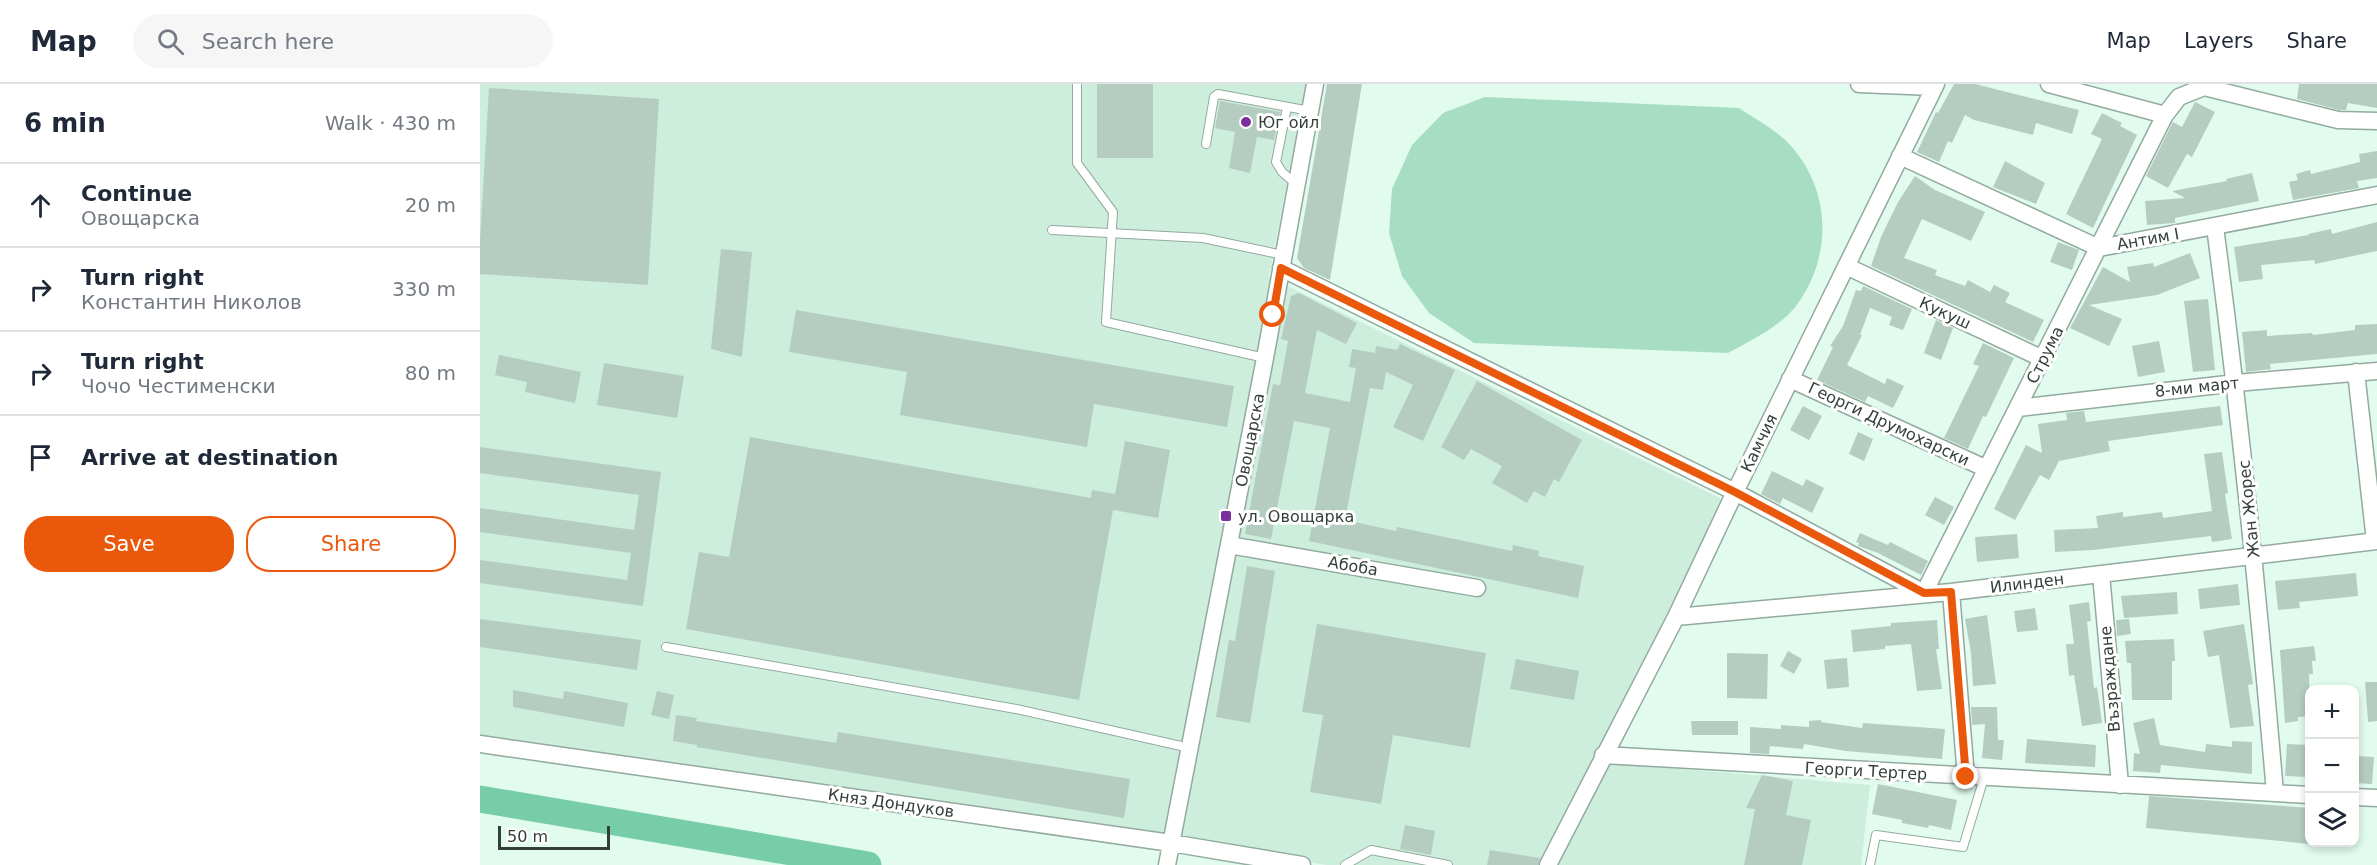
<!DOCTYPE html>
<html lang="en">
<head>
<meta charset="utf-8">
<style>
  body { margin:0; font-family:"DejaVu Sans",sans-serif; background:#f6f6f7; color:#1f2937 }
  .controls { position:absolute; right:18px; bottom:18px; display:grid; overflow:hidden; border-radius:12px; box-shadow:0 3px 9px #0003 }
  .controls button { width:54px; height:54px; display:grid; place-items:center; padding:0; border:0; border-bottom:2px solid #e0e1e3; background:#fff; color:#1f2937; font:30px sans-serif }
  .scale { position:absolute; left:18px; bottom:15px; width:112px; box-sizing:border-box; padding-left:6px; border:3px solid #353f3a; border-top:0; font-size:16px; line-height:21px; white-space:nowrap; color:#353f3a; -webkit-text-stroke:4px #fff; paint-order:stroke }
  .stop { position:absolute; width:18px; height:18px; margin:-14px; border:4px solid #ea580c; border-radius:50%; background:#fff }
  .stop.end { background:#ea580c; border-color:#fff; box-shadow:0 2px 6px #0008 }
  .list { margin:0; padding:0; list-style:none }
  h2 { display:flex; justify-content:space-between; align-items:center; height:78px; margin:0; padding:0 24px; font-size:26px }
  h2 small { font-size:20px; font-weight:400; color:#747a83 }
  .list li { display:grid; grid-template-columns:39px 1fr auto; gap:18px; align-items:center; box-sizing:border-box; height:84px; padding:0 24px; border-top:2px solid #e0e1e3 }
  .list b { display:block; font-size:22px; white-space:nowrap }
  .list p { margin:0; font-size:20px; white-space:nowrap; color:#747a83 }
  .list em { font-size:20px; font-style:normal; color:#747a83 }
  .actions { display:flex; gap:12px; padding:18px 24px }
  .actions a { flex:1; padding:14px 0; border:2px solid #ea580c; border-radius:24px; text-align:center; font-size:21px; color:#ea580c }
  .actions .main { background:#ea580c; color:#fff }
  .icon { flex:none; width:33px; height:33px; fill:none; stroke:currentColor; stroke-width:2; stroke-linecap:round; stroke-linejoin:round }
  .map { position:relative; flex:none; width:1897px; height:781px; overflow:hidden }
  header { display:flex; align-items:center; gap:36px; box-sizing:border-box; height:84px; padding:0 30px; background:#fff; border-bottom:2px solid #e0e1e3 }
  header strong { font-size:28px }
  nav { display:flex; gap:33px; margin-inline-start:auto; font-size:21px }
  .search { width:420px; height:54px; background:#f6f6f7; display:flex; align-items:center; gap:15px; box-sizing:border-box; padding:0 21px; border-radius:33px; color:#747a83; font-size:22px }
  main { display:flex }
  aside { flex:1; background:#fff }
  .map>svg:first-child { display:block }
  .built { fill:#cdeddd }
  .green { fill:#a7ddc3 }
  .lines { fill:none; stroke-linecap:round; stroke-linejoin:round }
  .river { stroke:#76cda7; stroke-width:27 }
  .building { fill:#b5cdc1 }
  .lane-casing { stroke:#93aa9e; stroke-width:10 }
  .street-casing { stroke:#93aa9e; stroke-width:19 }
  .lane { stroke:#fff; stroke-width:8 }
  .street { stroke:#fff; stroke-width:16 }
  .route { stroke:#ea580c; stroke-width:8 }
  .poi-dot { fill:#7d2e9e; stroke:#fff; stroke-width:2 }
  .labels { text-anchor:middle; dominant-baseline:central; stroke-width:6; stroke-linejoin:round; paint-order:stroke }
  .poi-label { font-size:16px; fill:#353f3a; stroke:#fff; text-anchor:start }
  .street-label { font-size:16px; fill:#353f3a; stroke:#fff }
</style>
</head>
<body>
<header>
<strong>Map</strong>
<div class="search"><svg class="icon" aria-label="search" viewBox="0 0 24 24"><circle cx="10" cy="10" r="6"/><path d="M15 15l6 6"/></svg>Search here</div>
<nav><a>Map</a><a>Layers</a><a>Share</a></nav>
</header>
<main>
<aside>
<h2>6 min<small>Walk · 430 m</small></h2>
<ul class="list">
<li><svg class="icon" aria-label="ahead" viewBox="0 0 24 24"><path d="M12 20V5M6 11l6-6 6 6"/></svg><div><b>Continue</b><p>Овощарска</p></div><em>20 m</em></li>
<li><svg class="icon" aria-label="right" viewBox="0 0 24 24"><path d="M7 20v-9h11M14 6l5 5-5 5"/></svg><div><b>Turn right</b><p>Константин Николов</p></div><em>330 m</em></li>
<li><svg class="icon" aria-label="right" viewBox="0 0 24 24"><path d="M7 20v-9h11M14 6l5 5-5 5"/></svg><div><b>Turn right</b><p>Чочо Честименски</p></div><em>80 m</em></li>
<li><svg class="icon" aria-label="arrive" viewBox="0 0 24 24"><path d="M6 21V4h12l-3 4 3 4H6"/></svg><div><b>Arrive at destination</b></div></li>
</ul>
<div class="actions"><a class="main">Save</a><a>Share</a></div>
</aside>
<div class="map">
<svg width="1897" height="781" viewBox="0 0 1897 781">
  <rect width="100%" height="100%" fill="#e1fbee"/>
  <path class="built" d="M0 0H826L789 193 1250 419 1120 678 1390 701 1381 781H847L0 651Z"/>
  <path class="green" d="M1005 13 1259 24C1275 35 1298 47 1311 62 1352 108 1352 174 1316 222 1301 242 1270 257 1248 269L994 259 949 229 922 192 909 149 912 105 932 61 963 29Z"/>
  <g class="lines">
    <path class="river" d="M0 715 388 781"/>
  </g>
  <path class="building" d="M617 0H673V74H617Z
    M847 0H882L850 196 824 184 817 174Z
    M1474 0H1495L1599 26 1592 50 1556 39 1553 51 1494 36 1485 31 1472 59 1468 57 1459 78 1437 68 1456 28 1458 29Z
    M1819 0H1897V24L1868 19 1866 26H1859L1817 15Z
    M9 4 179 15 168 201 0 190V156Z
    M740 17 800 28 794 56 777 53 770 89 749 84 755 48 735 44Z
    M1715 18 1735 28 1712 73 1707 70 1688 104 1666 92 1693 38 1702 43Z
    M1622 29 1642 39 1640 42 1657 51 1613 144 1586 130 1622 55 1611 50Z
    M1897 67V94L1877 97 1879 104 1813 116 1809 98 1818 96 1816 90 1830 86 1831 90 1880 78 1879 70Z
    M1525 77 1565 99 1556 120 1513 103Z
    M1772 89 1779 117 1695 134V139L1667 141 1665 117 1705 114 1692 107 1747 97 1746 95Z
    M1435 92 1455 106 1505 128 1491 157 1442 135 1424 174 1457 186 1455 191 1485 202 1488 196 1510 208 1514 201 1530 209 1525 218 1564 236 1553 258 1391 182 1401 153 1418 118Z
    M1897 138V167L1835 180 1834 176 1781 181 1783 195 1759 198 1754 163 1829 151 1828 150 1851 145 1852 150Z
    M1578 158 1599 166 1592 186 1570 178Z
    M241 165 272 168 262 273 231 265Z
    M1710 169 1720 194 1677 211 1609 221 1642 235 1629 262 1590 244 1623 183 1650 198 1647 183 1673 179 1674 183Z
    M1383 202 1432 225 1423 246 1409 241 1412 233 1390 224 1380 251H1382L1367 281 1405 300 1407 294 1424 302 1413 324 1388 312 1385 318 1337 296 1353 263 1350 262 1363 242 1376 206 1381 207Z
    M819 209 877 239 866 260 837 246 825 309 870 318 876 284 869 283 872 265 895 269 896 262 917 266 920 260 975 286 943 357 913 343 933 301 906 288 903 306 890 304 865 436 916 447 917 443 1032 467 1033 461 1059 467 1058 472 1104 482 1098 514 829 457 850 344 814 337 791 455 765 450 793 300 800 301 808 257 801 255 811 212Z
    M1728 215 1735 286 1713 288 1704 217Z
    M316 226 754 302 747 343 614 320 607 363 420 331 427 288 309 268Z
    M1456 236 1473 244 1461 276 1444 269Z
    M1897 240V270L1790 280 1791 285 1766 288 1762 248 1787 246V252L1832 249 1833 251 1875 246V241Z
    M1679 257 1685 288 1658 293 1652 262Z
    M1503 259 1534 274 1506 333 1503 332 1488 365 1464 354 1499 282 1493 280Z
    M19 271 101 288 95 319 45 308 47 298 15 291Z
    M124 279 204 292 197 334 117 321Z
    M997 297 1102 356 1079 398 1074 395 1065 413 1054 407 1047 419 1012 399 1022 382 991 365 984 376 961 363Z
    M1323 322 1342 332 1329 356 1310 346Z
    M1740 322 1743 341 1628 357 1630 367 1579 377 1569 396 1560 391 1535 436 1514 425 1546 361 1562 369 1558 340 1587 336 1586 329 1604 327 1606 338Z
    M1378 348 1393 355 1384 377 1369 370Z
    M270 353 611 414 612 406 635 410 645 357 690 366 678 434 633 426 599 616 206 545 219 468 249 473Z
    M0 363 181 388 163 522 0 499V476L147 496 151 469 0 448V424L154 446 159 411 0 389Z
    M1742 368 1748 409 1745 410 1752 455 1732 458 1731 452 1613 466 1575 468 1574 446 1618 444 1616 432 1643 428V433L1682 428 1683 434 1732 427 1724 370Z
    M1292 387 1323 402 1326 395 1344 404 1332 429 1303 414 1300 420 1281 410Z
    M1455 413 1474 423 1464 441 1445 431Z
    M1380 449 1408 461 1410 458 1448 477 1441 491 1398 469 1378 462 1379 459 1376 458Z
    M1537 450 1539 474 1497 478 1495 453Z
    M767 482 795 487 770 639 736 633 749 556 755 557Z
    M1876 489 1878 512 1819 518 1820 524 1798 526 1795 497Z
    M1758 500 1760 521 1720 525 1718 505Z
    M1697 508 1698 530 1644 534 1641 512Z
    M1609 518 1611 537 1607 538 1614 604 1617 603 1622 639 1602 642 1594 591 1589 592 1586 560H1594L1589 521Z
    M1555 524 1558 546 1537 548 1534 527Z
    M1507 531 1516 600 1493 602 1491 569 1485 535Z
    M0 535 161 556 157 586 0 563Z
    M1649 535 1651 550 1637 552 1636 536Z
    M1457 536 1459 565H1456L1462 605 1437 607 1431 560 1405 562V565L1373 568 1371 546 1411 542V539Z
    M837 540 1006 569 990 664 913 651 901 720 830 708 843 631 822 628Z
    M1764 540 1773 600 1768 601 1774 642 1750 644 1739 571 1728 573 1723 547Z
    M1694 555 1695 577H1692V616H1652L1651 579H1647L1645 557Z
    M1834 562 1836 577H1832L1833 590H1829L1830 632 1818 633V637L1805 639 1800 566Z
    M1308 567 1322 575 1314 590 1300 582Z
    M1247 569 1288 570 1287 615 1247 614Z
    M1367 574 1369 603 1347 605 1344 576Z
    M1036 575 1099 587 1094 616 1030 605Z
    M1885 598H1897V637L1888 638Z
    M33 606 83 615 84 607 148 619 144 643 33 623Z
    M177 607 194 611 189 635 171 631Z
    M1491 623H1517L1518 656H1524L1522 676 1502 674 1505 640 1492 641Z
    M196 631 217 634 216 637 356 659 358 648 650 695 644 734 217 663V661L193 657Z
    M1674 634 1680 661 1725 668 1726 660 1752 663V657L1772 658V690L1681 681 1680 689 1653 687 1654 669 1660 670 1653 639Z
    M1341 636V638L1382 644 1383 639 1465 645 1462 675 1366 667 1324 660 1323 665 1290 662 1289 670 1270 669V643L1301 645V641L1329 643V637Z
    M1211 637H1258V651H1212Z
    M1547 655 1616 661 1615 683 1545 679Z
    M1807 660 1829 661 1827 693 1805 692Z
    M1875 672 1894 673 1892 700 1875 699Z
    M1282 691 1313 697 1306 731 1331 736 1322 781H1264L1275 725 1266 724Z
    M1398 700 1477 716 1471 746 1449 741 1448 744 1422 739V736L1392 730Z
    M1669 712 1830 724V760L1666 744Z
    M925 741 955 747 951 771 920 765Z
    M1010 766 1060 774 1058 781H1007Z"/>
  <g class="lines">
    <g class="lane-casing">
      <path id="lane" d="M597 0V79L633 128 626 238 785 274
        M807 23 796 78 802 88 816 100
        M726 60 734 13 738 10 830 27
        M572 146 723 154 803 171
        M186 563 536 625 710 664
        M865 781 891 766 968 781
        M1390 781 1396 751 1483 763 1504 694"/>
    </g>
    <g class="street-casing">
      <path id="street" d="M1379 0 1454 3
        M1569 0 1685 31 1699 13 1724 3 1858 36 1897 37
        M1420 72 1619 164 1897 111
        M1735 143C1760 331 1779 520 1795 709
        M1366 182 1563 275
        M801 184 1255 408 1444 509 1685 31
        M1876 288 1895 457
        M1310 295 1507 385
        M1538 324 1756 299 1897 287
        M749 461 997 504
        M1621 490 1640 701
        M1471 508 1486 693
        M1196 533 1471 508 1897 457
        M0 660 691 759 822 781
        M1123 671 1830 711
        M1874 713 1897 714
        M687 781 785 274 835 0
        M1068 781 1196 533 1255 408 1456 0"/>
    </g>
    <use href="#lane" class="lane"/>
    <use href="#street" class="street"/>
  </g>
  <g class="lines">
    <path class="route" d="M793 231 801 184 1255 408 1444 509 1471 508 1486 693"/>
  </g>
  <g class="poi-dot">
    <circle cx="766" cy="38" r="6"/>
    <rect x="740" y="426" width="12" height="12" rx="3"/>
  </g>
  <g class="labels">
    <g class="poi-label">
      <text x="778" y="38">Юг ойл</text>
      <text x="758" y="432">ул. Овощарка</text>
    </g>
    <g class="street-label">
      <text transform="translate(1668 155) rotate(-10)">Антим I</text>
      <text transform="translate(1465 229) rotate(25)">Кукуш</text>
      <text transform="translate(1565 271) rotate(-63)">Струма</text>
      <text transform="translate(1717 303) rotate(-6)">8-ми март</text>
      <text transform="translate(1409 340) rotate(25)">Георги Друмохарски</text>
      <text transform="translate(770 356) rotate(-79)">Овощарска</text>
      <text transform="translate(1279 359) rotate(-64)">Камчия</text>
      <text transform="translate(1769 425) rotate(-96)">Жан Жорес</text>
      <text transform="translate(873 482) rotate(10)">Абоба</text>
      <text transform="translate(1547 499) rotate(-7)">Илинден</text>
      <text transform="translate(1630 595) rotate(-95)">Възраждане</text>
      <text transform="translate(1386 687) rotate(3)">Георги Тертер</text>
      <text transform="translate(411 719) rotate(8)">Княз Дондуков</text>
    </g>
  </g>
</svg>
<div class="controls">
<button>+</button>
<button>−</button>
<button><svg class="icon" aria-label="layers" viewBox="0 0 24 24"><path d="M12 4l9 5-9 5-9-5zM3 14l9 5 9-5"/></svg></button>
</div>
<div class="scale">50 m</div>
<div class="stop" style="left:793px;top:231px"></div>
<div class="stop end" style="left:1486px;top:693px"></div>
</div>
</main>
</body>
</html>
